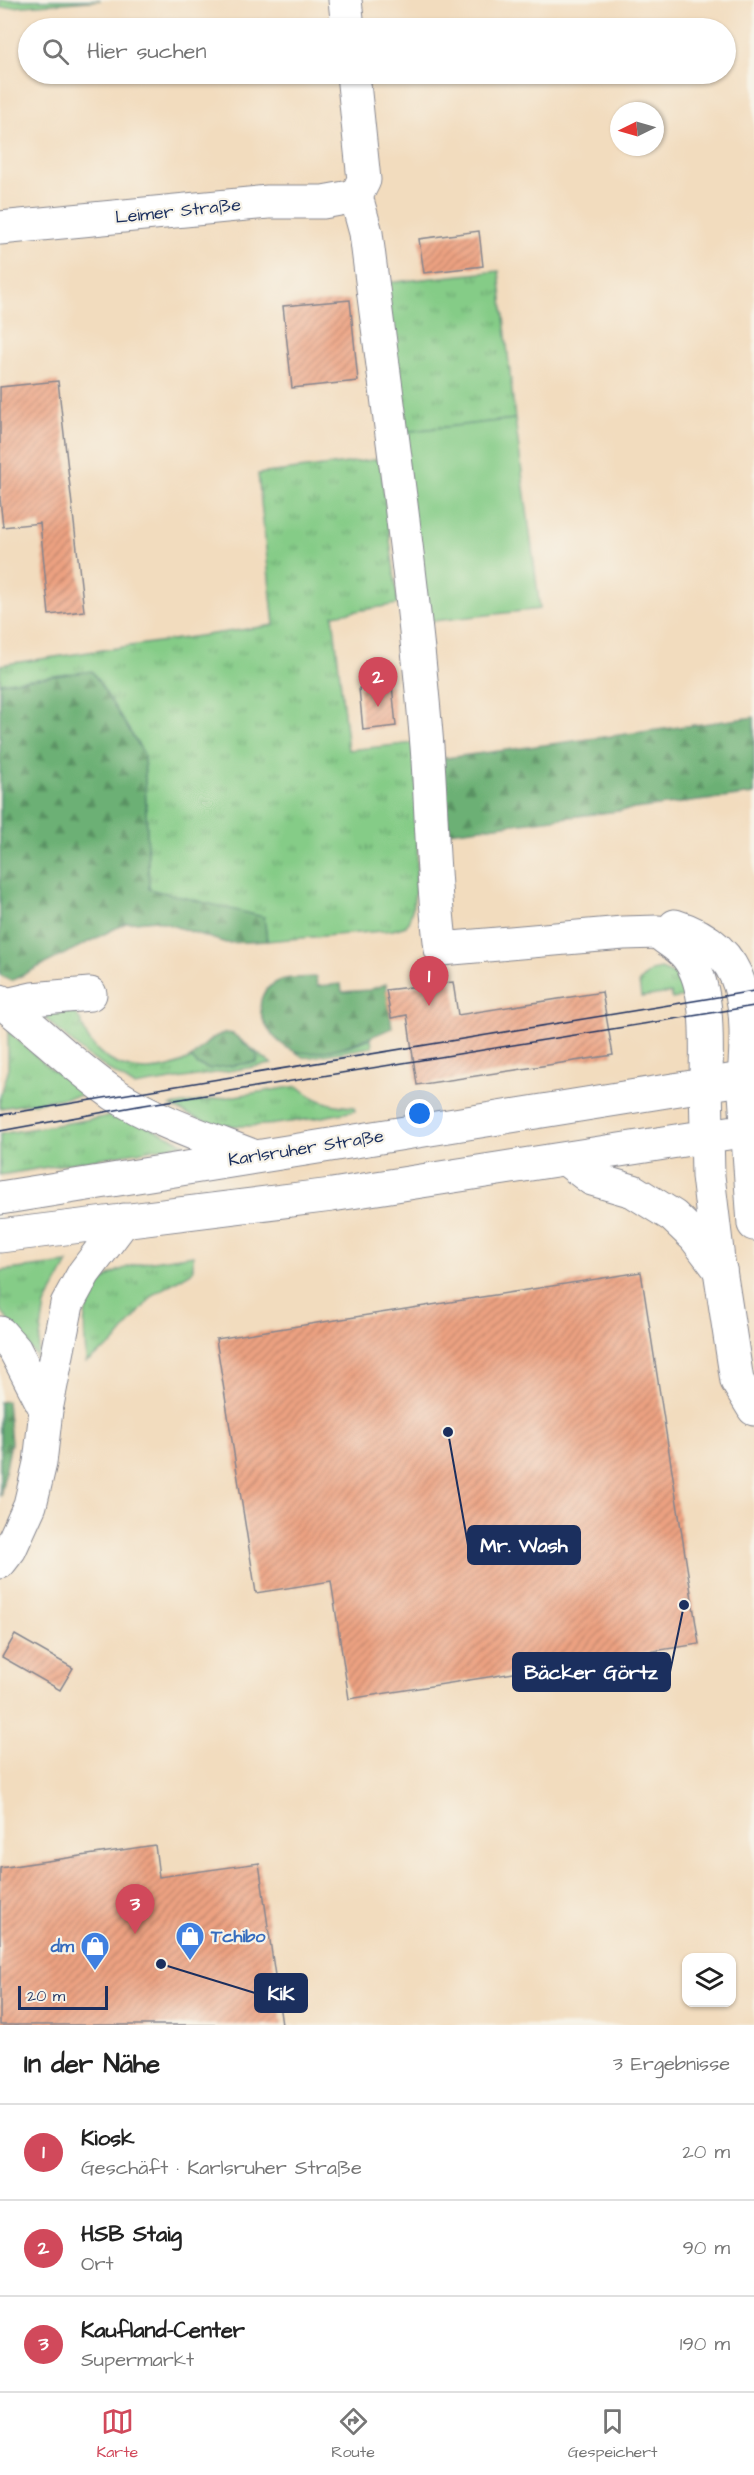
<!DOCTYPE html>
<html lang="de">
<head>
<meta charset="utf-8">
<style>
  body { margin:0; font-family:"Architects Daughter",sans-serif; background:#f2f2f2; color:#222 }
  .controls { position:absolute; right:18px; bottom:18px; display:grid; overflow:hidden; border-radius:12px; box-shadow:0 2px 4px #0004 }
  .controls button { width:54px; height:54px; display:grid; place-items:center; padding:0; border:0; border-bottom:2px solid #e0e0e0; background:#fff; color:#222; font:30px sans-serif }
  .compass { position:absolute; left:610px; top:102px; width:54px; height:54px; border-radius:50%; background:#fff; box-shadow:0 2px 4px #0004; rotate:265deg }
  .scale { position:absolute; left:18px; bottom:15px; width:90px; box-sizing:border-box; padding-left:6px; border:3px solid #1b2f5e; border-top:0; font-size:16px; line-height:21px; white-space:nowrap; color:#1b2f5e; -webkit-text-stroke:4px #f7f3e8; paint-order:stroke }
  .you { position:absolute; left:420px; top:1114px; width:21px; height:21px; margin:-15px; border:4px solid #fff; border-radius:50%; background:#1a73e8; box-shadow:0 0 0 9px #1a73e833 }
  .badge { display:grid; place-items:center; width:39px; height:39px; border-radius:50%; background:#d1495b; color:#fff; font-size:20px; font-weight:700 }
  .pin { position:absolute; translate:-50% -50px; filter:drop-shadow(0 2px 3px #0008) }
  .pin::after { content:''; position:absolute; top:32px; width:21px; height:18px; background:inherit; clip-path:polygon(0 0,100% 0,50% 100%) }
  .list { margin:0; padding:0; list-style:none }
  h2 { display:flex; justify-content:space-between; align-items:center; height:78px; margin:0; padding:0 24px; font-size:26px }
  h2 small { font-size:20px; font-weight:400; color:#767676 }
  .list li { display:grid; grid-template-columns:39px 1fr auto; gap:18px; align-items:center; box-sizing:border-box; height:96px; padding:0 24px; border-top:2px solid #e0e0e0 }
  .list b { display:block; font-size:22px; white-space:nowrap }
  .list p { margin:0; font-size:20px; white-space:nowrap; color:#767676 }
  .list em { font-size:20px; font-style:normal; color:#767676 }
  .icon { flex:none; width:33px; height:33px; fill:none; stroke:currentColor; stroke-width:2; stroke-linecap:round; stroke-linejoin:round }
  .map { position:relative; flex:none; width:754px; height:2025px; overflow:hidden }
  .search { position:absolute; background:#fff; box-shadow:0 2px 4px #0004; left:18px; right:18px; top:18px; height:66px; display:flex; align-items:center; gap:15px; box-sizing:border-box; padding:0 21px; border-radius:33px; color:#767676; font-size:22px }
  .sheet { height:366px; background:#fff }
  nav { display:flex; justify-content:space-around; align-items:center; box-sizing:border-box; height:84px; border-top:2px solid #e0e0e0; background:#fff; font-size:16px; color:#767676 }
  nav a { display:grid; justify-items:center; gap:3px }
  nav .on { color:#d1495b }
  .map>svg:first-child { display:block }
  .grass { fill:url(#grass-tufts); stroke:#507e72; stroke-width:1.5 }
  .forest { fill:url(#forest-firs); stroke:#447069; stroke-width:1.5 }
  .garden { fill:#85cc87; stroke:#507e72; stroke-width:1.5 }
  .building { fill:url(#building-hatch) }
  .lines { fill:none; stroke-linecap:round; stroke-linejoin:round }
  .minor-casing { stroke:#86868e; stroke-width:35 }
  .major-casing { stroke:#86868e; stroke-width:35 }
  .minor { stroke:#fff; stroke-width:33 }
  .major { stroke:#fff; stroke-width:33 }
  .tram { stroke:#1b2f5e; stroke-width:1.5 }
  .labels { text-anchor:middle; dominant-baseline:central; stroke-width:4.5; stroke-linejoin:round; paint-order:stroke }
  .street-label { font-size:18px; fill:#1b2f5e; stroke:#f7f3e8 }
  .shop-label { font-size:18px; font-weight:bold; fill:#366cbe; stroke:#f7f3e8; text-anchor:start }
  .leader { fill:none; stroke:#1b2f5e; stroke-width:2 }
  .callout-dot { fill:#1b2f5e; stroke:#f7f3e8; stroke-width:2 }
  .callout { fill:#1b2f5e; stroke:#1b2f5e; stroke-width:2 }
  .callout-label { font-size:20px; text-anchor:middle; font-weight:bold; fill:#fff }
</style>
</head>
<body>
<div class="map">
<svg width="754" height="2025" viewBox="0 0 754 2025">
  <defs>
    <pattern id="grass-tufts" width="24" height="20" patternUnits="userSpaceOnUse" patternTransform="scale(1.5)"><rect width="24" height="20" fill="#85cc87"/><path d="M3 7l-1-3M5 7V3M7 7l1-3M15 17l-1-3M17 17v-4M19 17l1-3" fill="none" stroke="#6ca672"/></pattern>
    <pattern id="forest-firs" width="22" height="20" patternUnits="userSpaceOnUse" patternTransform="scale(1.5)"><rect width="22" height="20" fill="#6cb074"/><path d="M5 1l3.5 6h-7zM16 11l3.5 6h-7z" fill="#589062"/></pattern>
    <pattern id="building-hatch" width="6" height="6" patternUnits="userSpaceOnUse" patternTransform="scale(1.5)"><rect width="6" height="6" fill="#eda281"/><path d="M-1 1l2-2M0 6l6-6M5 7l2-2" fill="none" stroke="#bf846d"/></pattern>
  </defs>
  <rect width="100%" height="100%" fill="#f7f3e8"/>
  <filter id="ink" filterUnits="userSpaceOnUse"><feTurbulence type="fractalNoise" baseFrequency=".0167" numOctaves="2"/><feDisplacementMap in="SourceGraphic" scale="12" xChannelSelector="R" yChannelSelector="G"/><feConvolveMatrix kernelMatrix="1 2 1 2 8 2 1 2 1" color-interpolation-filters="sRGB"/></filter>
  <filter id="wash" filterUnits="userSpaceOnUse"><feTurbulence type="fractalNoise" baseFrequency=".008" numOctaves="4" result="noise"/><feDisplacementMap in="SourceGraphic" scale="24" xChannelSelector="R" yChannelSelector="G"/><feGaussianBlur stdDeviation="1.35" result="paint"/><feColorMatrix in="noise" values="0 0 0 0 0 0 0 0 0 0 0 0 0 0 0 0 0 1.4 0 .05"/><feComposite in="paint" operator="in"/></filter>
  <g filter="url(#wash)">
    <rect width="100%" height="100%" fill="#f2dcbe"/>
    <path class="grass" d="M499 271 515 419 403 432 386 283Z
      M380 459 398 604 333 615 348 750 415 743C416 782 424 897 406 926L393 930 267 941 264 917 149 890 144 754 92 672 0 683V665L274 625 258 474Z
      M661 969 676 975 686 997 672 999 671 993 641 997 639 982 651 971Z
      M74 1011C82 1019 83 1031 89 1040 113 1075 157 1077 191 1058L198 1065 209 1069 257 1062 244 1043 233 1034 272 1064 134 1086 86 1055 44 1017 46 1013Z
      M8 1031 52 1070 90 1094 0 1108V1097L8 1072Z
      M371 1038 372 1047 311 1057H303L294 1051C319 1054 347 1048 371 1038Z
      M298 1086C315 1101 331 1106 354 1107L355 1111C315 1118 249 1133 209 1122 196 1119 183 1112 171 1106Z
      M123 1114 185 1144 0 1175V1134Z
      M193 1255V1271L154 1294 112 1345 86 1362C86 1347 83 1330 85 1316 95 1260 149 1263 193 1255Z
      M68 1263 45 1305 37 1357 0 1310V1271Z"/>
    <path class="forest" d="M92 671 144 754 149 889 264 917 267 941 226 943 155 920 126 923 11 981 0 975V683Z
      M754 717V794L449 832 439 759Z
      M316 977 317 986 341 984 342 992 369 990 386 984 392 1028C369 1038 319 1060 294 1051 268 1041 244 1000 275 983 286 976 304 978 316 977Z
      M227 1033 233 1034 257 1054V1062L209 1069 198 1065 191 1058C203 1048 210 1035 227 1033Z
      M7 1401 11 1443 0 1497V1402Z"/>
    <path class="garden" d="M0 0H101L0 8Z
      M515 419 540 609 425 622 403 432Z"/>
    <g id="blocks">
      <path class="building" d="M479 231 483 266 424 273 419 239Z
        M350 300 358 381 292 388 283 306Z
        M58 381 84 611 49 615 40 523 3 527 0 499V387Z
        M392 685 396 726 363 730 359 688Z
        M453 982 458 1015 602 992 613 1055 417 1085 407 1015 391 1018 386 990Z
        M641 1272 699 1644 349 1699 331 1581 256 1593 216 1339Z
        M15 1635 73 1668 60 1690 2 1657Z
        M155 1845 159 1877 259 1863 282 2025H0V1868Z"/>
    </g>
  </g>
  <g filter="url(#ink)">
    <use href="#blocks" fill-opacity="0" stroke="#86868e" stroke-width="1.5"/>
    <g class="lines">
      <g class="minor-casing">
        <path id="minor" d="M345 0 348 28
          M353 74 364 180 356 196 366 233C387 404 413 575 427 746 432 814 432 882 441 949L623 933 658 932C668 941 679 946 687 956 711 986 706 1047 706 1084
          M0 228 268 202H323L356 196
          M675 926C751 949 749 1012 744 1079
          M6 1005 32 999 90 994
          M720 1270 737 1381 754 1409"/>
      </g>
      <g class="major-casing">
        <path id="major" d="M0 1001C39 1030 73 1066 114 1094 155 1121 207 1138 253 1156
          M744 1079 754 1224
          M706 1084 708 1176 719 1268
          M567 1160 592 1179 633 1191 673 1216 695 1237 720 1270
          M0 1198 754 1077
          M0 1236 332 1195 754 1129
          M0 1333 15 1350 46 1410
          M0 1562 10 1549 30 1505 40 1463 46 1410 67 1304 84 1273 124 1220"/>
      </g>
      <use href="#minor" class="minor"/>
      <use href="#major" class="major"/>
      <path class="tram" d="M0 1115 754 991
        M0 1131 138 1106 754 1006"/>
    </g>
  </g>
  <defs>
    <g id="shop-pin" transform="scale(1.5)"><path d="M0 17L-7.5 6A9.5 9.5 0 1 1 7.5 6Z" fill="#3f7fe0" stroke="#f7f3e8"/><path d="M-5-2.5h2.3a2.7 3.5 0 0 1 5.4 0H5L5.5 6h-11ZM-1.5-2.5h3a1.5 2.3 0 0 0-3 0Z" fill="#fff"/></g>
  </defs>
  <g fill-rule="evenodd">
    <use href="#shop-pin" x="190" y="1936"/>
    <use href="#shop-pin" x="95" y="1946"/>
  </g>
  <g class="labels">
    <g class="street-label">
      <text transform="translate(178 211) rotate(-6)">Leimer Straße</text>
      <text transform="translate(306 1148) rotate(-9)">Karlsruher Straße</text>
    </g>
    <g class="shop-label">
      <text x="211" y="1936">Tchibo</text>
      <text x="74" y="1946" text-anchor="end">dm</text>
    </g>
  </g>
  <path class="leader" d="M448 1432L468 1545M684 1605L670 1672M161 1964L255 1993"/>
  <g class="callout-dot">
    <circle cx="448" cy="1432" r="6"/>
    <circle cx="684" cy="1605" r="6"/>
    <circle cx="161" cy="1964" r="6"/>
  </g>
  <g class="callout">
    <rect x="468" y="1526" width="112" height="38" rx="6"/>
    <rect x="513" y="1653" width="157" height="38" rx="6"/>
    <rect x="255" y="1974" width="52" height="38" rx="6"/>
  </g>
  <g class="callout-label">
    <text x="524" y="1552">Mr. Wash</text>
    <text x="591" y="1679">Bäcker Görtz</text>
    <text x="281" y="2000">KiK</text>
  </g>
</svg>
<div class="controls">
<button><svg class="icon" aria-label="layers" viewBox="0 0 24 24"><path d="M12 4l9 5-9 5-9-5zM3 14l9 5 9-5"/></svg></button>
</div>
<svg class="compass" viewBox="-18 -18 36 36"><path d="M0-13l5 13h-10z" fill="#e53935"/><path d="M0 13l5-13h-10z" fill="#767676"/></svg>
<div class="scale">20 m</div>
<div class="you"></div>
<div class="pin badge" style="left:429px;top:1006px">1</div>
<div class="pin badge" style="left:378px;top:707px">2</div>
<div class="pin badge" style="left:135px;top:1934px">3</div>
<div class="search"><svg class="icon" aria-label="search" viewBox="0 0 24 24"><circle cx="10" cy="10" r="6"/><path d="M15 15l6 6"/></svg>Hier suchen</div>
</div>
<section class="sheet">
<h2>In der Nähe<small>3 Ergebnisse</small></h2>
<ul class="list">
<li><span class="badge">1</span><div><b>Kiosk</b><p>Geschäft · Karlsruher Straße</p></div><em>20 m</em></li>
<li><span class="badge">2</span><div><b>HSB Staig</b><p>Ort</p></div><em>90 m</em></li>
<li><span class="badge">3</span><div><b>Kaufland-Center</b><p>Supermarkt</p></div><em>190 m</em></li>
</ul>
</section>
<nav>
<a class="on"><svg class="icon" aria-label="map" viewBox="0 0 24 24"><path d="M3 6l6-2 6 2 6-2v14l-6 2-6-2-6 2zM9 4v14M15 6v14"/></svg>Karte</a>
<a><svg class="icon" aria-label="directions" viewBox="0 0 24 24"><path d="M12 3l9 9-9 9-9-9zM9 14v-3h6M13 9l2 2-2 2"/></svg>Route</a>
<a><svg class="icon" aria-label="saved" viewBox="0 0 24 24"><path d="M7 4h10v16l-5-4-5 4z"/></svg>Gespeichert</a>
</nav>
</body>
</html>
